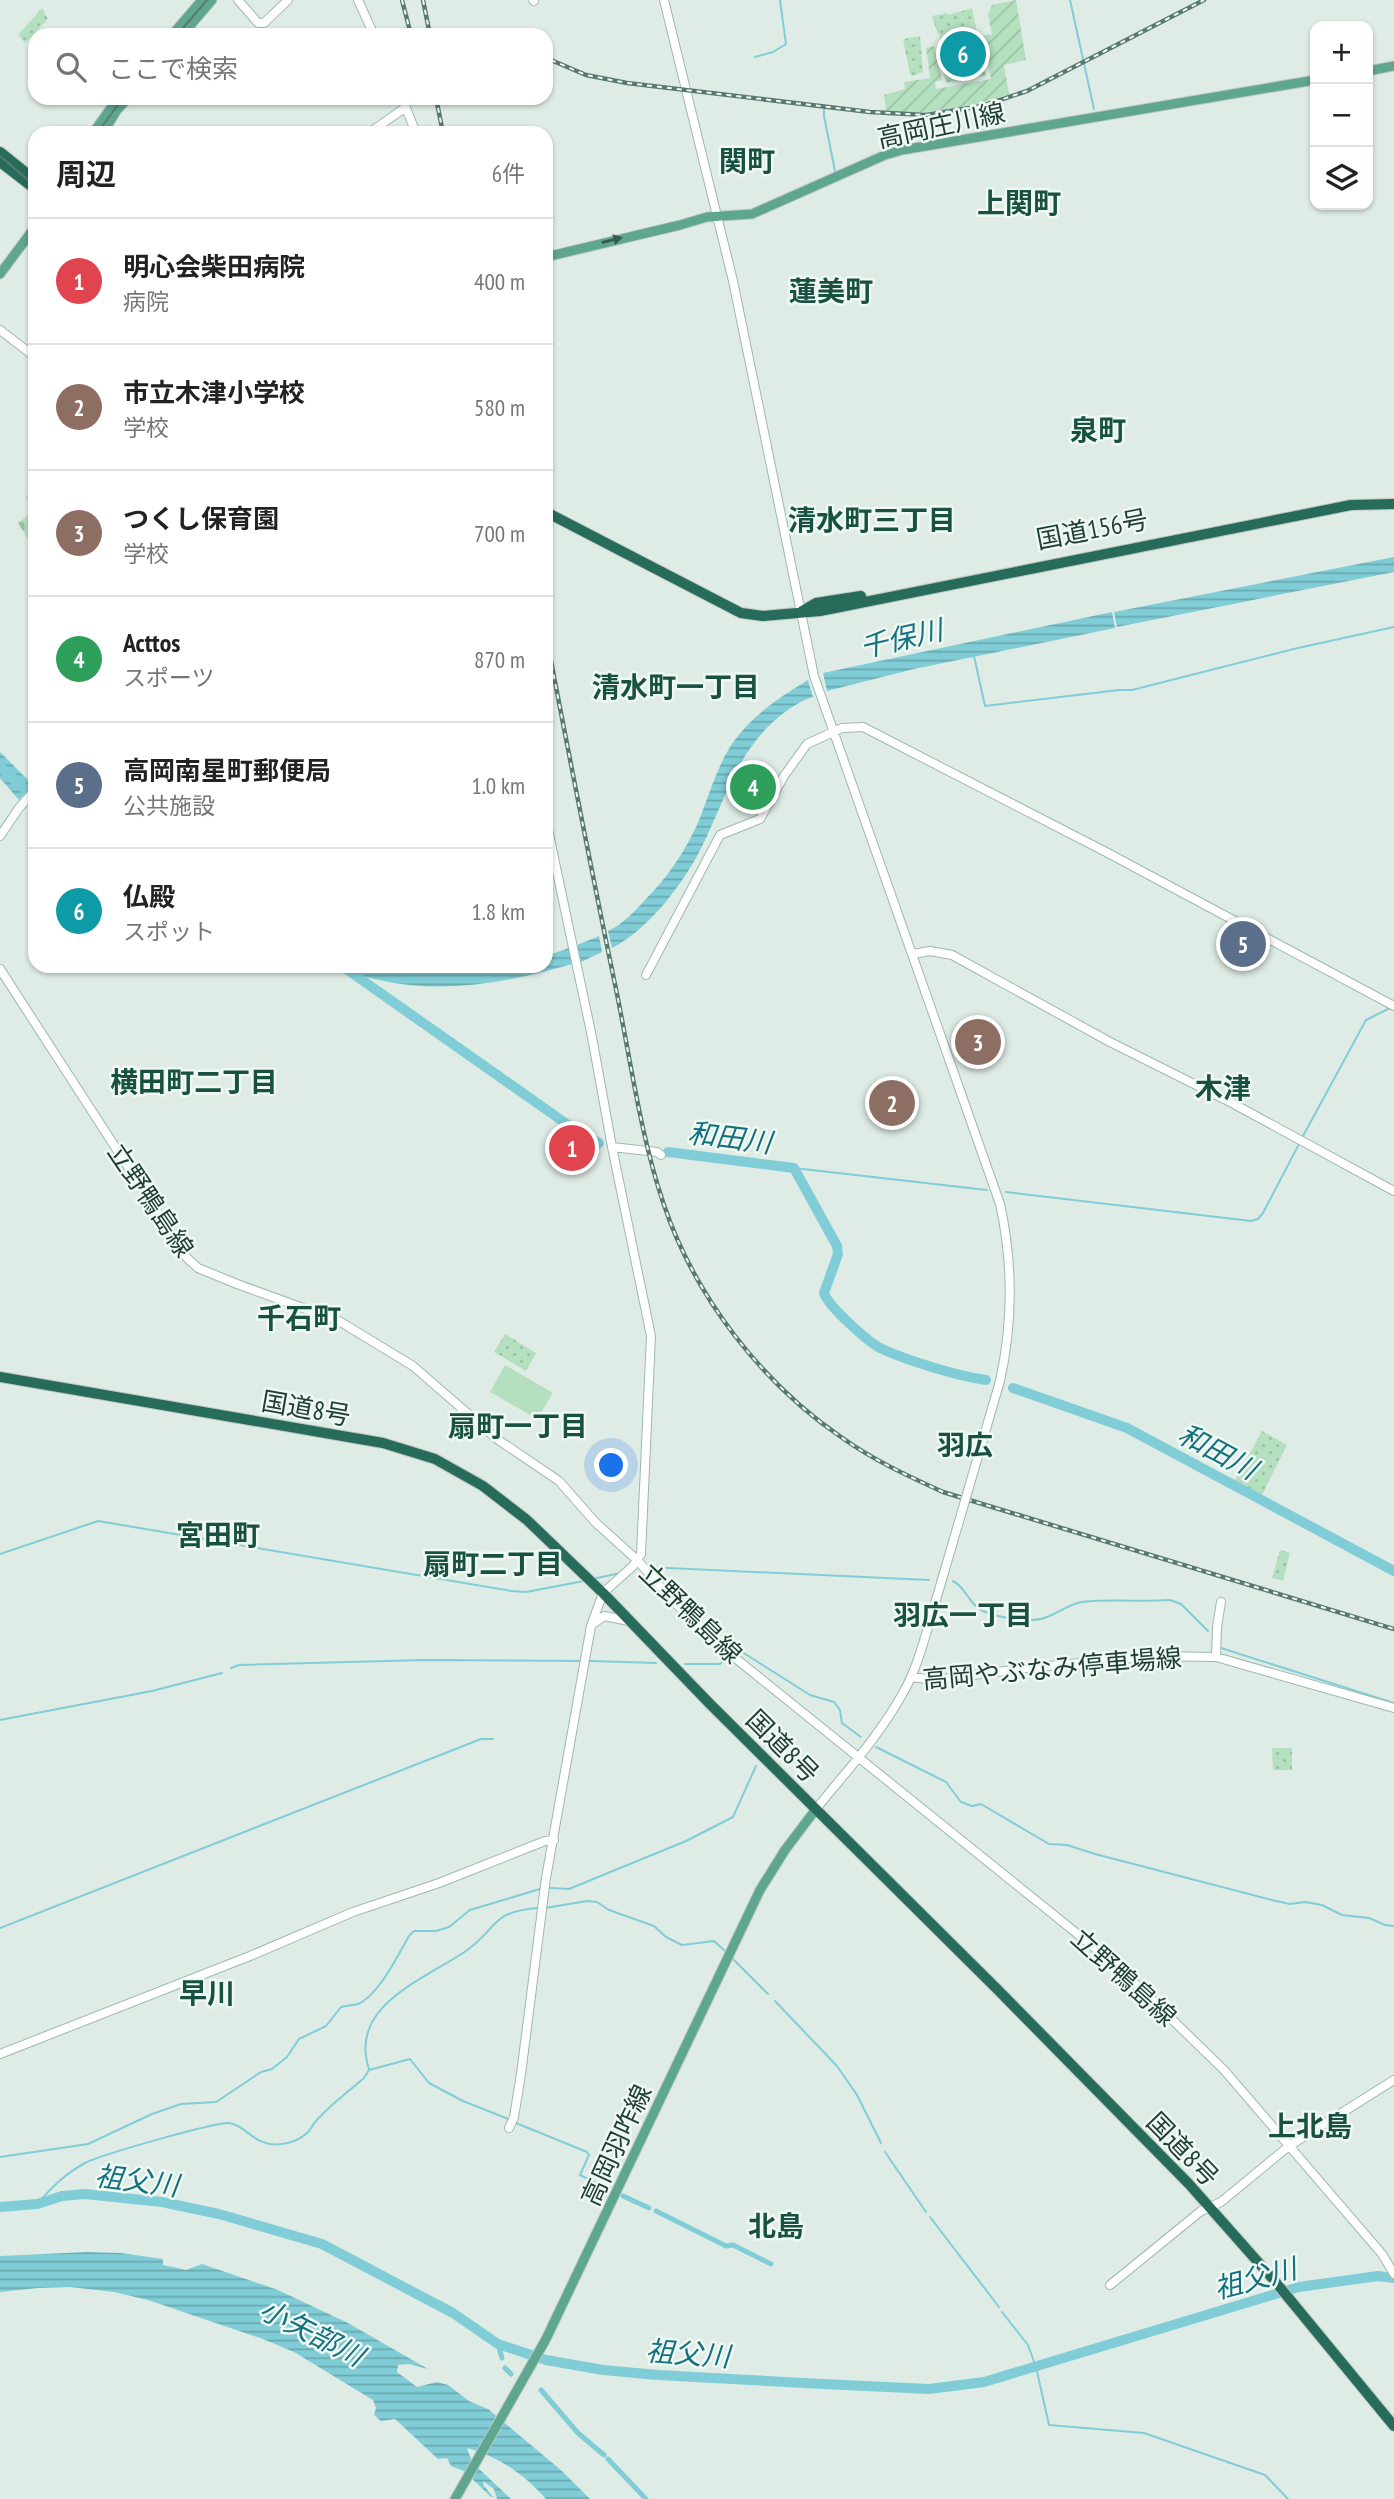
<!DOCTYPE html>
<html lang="ja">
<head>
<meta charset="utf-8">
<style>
  body { margin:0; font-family:"PT Sans Narrow","Noto Sans JP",sans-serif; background:#f6f6f6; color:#222 }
  .controls { position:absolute; right:21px; top:21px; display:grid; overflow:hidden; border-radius:14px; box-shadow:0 2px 5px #0004 }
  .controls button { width:63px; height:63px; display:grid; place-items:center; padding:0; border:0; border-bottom:2px solid #e0e0e0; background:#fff; color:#222; font:35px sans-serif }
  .you { position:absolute; left:612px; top:1466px; width:24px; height:24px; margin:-18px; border:5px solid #fff; border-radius:50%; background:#1a73e8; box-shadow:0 0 0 10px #1a73e833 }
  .badge { display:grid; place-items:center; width:46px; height:46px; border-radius:50%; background:#854434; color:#fff; font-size:23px; font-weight:700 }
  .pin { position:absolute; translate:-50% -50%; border:4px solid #fff; box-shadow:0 2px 7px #0006 }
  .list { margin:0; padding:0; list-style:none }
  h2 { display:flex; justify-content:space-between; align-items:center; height:91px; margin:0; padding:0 28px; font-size:30px }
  h2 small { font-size:23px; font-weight:400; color:#767676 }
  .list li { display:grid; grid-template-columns:46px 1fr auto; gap:21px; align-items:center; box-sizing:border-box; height:126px; padding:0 28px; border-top:2px solid #e0e0e0 }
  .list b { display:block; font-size:26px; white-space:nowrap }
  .list p { margin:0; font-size:23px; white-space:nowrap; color:#767676 }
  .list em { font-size:23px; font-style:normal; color:#767676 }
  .icon { flex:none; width:38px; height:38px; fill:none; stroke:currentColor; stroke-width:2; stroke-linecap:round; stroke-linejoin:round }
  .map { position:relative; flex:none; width:1394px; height:2499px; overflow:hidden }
  .search { position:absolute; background:#fff; box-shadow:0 2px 5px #0004; left:28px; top:28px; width:525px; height:77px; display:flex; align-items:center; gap:18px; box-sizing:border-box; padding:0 24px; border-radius:21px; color:#767676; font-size:26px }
  .panel { position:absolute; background:#fff; box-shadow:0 2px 5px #0004; left:28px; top:126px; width:525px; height:847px; border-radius:21px }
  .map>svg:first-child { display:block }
  .grass { fill:url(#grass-dots) }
  .cemetery { fill:url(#cemetery-stones) }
  .garden { fill:url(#garden-furrows) }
  .pitch { fill:#b5e0bf }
  .water { fill:url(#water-rules) }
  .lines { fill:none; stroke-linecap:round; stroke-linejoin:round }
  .stream { stroke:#81cdd7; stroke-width:2 }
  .canal { stroke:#81cdd7; stroke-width:5 }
  .river { stroke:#81cdd7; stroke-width:10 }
  .secondary-casing { stroke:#9cb9ad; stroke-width:10 }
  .primary-casing { stroke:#c0c9c6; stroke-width:11 }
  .highway-casing { stroke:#c0c9c6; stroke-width:12 }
  .secondary { stroke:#fff; stroke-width:8 }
  .primary { stroke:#5fa691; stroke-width:9 }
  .highway { stroke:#276c5b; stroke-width:10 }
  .tram { stroke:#58796f; stroke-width:2 }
  .rail-casing { stroke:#58796f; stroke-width:4.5 }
  .rail { stroke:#eff8f3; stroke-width:2; stroke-dasharray:5; stroke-linecap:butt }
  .secondary-bridge-casing { stroke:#9cb9ad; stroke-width:10; stroke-linecap:butt }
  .secondary-bridge { stroke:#fff; stroke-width:8 }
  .oneway { fill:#325c50 }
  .labels { text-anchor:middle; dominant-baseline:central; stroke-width:5; stroke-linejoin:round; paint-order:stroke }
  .street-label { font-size:26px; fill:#1e3d34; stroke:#eff8f3 }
  .neighbourhood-label { font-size:28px; font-weight:bold; fill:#185141; stroke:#eff8f3 }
  .water-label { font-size:28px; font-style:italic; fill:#13717f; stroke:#eff8f3 }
</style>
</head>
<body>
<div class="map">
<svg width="1394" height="2499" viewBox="0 0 1394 2499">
  <defs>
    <pattern id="grass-dots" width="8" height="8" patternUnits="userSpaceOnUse" patternTransform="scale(1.75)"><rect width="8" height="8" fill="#b5e0bf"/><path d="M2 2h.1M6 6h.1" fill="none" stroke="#9bc1a5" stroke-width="1.8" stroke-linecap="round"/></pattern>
    <pattern id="cemetery-stones" width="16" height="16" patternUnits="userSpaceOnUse" patternTransform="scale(1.75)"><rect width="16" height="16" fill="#b5e0bf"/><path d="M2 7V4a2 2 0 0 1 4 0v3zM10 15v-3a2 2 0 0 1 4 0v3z" fill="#9bc1a5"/></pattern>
    <pattern id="garden-furrows" width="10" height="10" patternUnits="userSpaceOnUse" patternTransform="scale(1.75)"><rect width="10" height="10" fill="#b5e0bf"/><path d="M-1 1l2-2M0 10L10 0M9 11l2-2" fill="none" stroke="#9bc1a5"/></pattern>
    <pattern id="water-rules" width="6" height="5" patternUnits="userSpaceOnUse" patternTransform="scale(1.75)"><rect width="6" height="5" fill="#81cdd7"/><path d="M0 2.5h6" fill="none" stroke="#69a8af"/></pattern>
  </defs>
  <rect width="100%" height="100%" fill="#dfece5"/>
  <path class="grass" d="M42 8 48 19 25 43 18 35Z
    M972 8 986 76 971 77 970 75 963 76 964 79 946 83 938 45 940 44V34H938L935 26 932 16 947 13 948 15Z
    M920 36 923 72 912 76 910 74 903 39Z
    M505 1334 536 1353 526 1371 494 1352Z
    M1262 1431 1287 1445 1261 1497 1234 1482Z
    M1280 1550 1290 1553 1283 1581 1272 1578Z
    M1272 1748H1292V1770H1273Z"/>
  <path class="cemetery" d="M35 490V538L33 535 27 538 18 523 33 511 26 497Z"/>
  <path class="garden" d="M1016 0 1026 60 1004 65 1009 94C971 109 927 115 886 111L884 95 905 89 904 82 930 78 926 48 934 46 942 80 935 82 936 89 991 79 983 36 992 34 988 15 992 5Z"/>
  <path class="pitch" d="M505 1365 553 1393 537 1419 490 1392Z"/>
  <path class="water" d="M1394 557V572L1117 627 1114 612Z
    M1112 612 1115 628 914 669 827 691 823 673Z
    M808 680 813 697C803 700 793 706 785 712 734 750 725 805 696 858 677 891 647 930 612 948L608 931C623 924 634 912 645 900 667 878 684 853 697 825 709 797 716 767 734 741 754 714 780 697 808 680Z
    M0 752 33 785 19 800 0 778Z
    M599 936 602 952 581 962 577 945Z
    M569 948 572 964C502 984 438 996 366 977L363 979 337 966H383L429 972 474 971 507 966H546V956Z
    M87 2252 121 2253 163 2259V2265L186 2270 202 2264 278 2290 348 2323 428 2369 409 2364 398 2365 397 2372 417 2387 437 2382 448 2385 469 2401 488 2409 562 2471 590 2499H546C525 2475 498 2456 467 2448L471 2459 478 2468 511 2499H497L494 2489 483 2481 484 2486 493 2497H491L464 2471 451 2466 447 2458 438 2459 395 2419 381 2421 374 2415 376 2408 373 2400 294 2352 263 2339 148 2300 114 2292 70 2287 38 2288 0 2292V2256Z"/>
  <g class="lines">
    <path class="stream" d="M1070 0 1094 109
      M755 57 773 52 786 44 780 0
      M824 109V116L835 171
      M974 656 985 706 1119 690H1132L1298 648 1394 627
      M1303 1136 1366 1020 1390 1008
      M794 1168 987 1190
      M1006 1192 1251 1221 1258 1219 1263 1213 1299 1144
      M0 1554 98 1521 511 1591 526 1592 584 1581
      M647 1567 929 1580
      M592 1579 621 1573
      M953 1581C966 1587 969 1605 983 1611 1000 1618 1030 1624 1047 1617 1060 1612 1069 1604 1082 1602 1111 1599 1141 1602 1170 1600L1181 1604 1208 1631
      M1221 1648 1394 1703
      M731 1651 739 1650 810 1695 834 1702 840 1710 842 1723 861 1737
      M590 1661 656 1663
      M685 1664H720L728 1655
      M231 1668 239 1665 425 1660 581 1661
      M0 1720 152 1691 222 1673
      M876 1747 946 1782 961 1802 972 1806 981 1804 1049 1844 1067 1845 1095 1854 1276 1901 1290 1904 1305 1902 1322 1905 1342 1915 1369 1918 1385 1925 1394 1926
      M550 1888 569 1889 686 1841 733 1817 756 1766
      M545 1908 587 1901 597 1902 609 1910 654 1926 666 1937 682 1945 714 1941 725 1951
      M0 1928 481 1739H493
      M732 1958 768 1994
      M775 2001 837 2066 857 2095 881 2143
      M369 2069C348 2007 422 1980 463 1953 498 1930 489 1911 539 1908
      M516 2123 587 2152 589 2155 580 2175 609 2190
      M885 2152 926 2212
      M0 2157 88 2144 152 2114 181 2104 216 2102 261 2072 272 2069 287 2057 299 2039 326 2026 341 2007C346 2006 353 2005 358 2004 379 1995 398 1955 409 1936L414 1931H436L449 1927 470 1910 540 1889
      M37 2204C52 2187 65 2174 85 2163 100 2155 215 2122 229 2123 247 2125 254 2148 282 2144 290 2143 300 2139 306 2134 311 2130 312 2125 316 2121 330 2105 348 2092 364 2078L369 2070 410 2059 429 2083 463 2101 511 2120
      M930 2217 999 2307
      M1002 2312 1028 2345 1036 2367 1049 2425 1144 2433 1265 2475 1288 2499"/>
    <path class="canal" d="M623 2196 649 2208
      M656 2211 726 2246 733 2245 771 2264
      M498 2344 502 2358
      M505 2368 511 2374
      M541 2390 578 2433 604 2455
      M608 2459 646 2499"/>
    <path class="river" d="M0 767 35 798
      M342 966 571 1127 599 1143
      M668 1152 794 1168 837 1246 838 1254 824 1293C828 1306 869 1343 882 1349 909 1361 957 1376 986 1380
      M1013 1388 1127 1428 1394 1571
      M0 2207 37 2204 62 2196 85 2194 162 2202 219 2214 322 2244 453 2313 498 2344 546 2360 603 2370 658 2375 823 2384 929 2389 984 2382 1299 2287 1378 2276 1394 2278"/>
    <g class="secondary-casing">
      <path id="secondary" d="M238 0 258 23H264L288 0
        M358 0 374 35
        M533 0 534 1
        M664 0 733 281 814 676 1000 1204C1013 1263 1013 1322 1000 1381
        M402 98 416 133
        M369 133 406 107
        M0 330 35 357
        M0 836 19 808 35 790
        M913 954 930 951 952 955 1110 1042 1232 1103 1394 1191
        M0 969 187 1258 198 1268 237 1284 339 1321 413 1366 497 1439 559 1481 595 1522 637 1560 676 1604 724 1649 1116 1965 1224 2070 1382 2254 1394 2274
        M646 975 720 835 760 819 784 776 807 744 842 728 863 727 1106 852 1394 1006
        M612 1147 657 1152 661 1155
        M593 1624 604 1616 629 1621
        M1216 1657 1217 1627 1221 1602
        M911 1677 935 1680 1027 1668 1153 1656 1216 1657 1394 1708
        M816 1809C846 1772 880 1735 903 1693 918 1667 925 1636 934 1607
        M0 2054 250 1956 353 1912 439 1883 545 1841 554 1840
        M509 2128 514 2117 521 2074 546 1878 591 1626 603 1593 633 1566 641 1554 651 1336 612 1147 592 1037 546 820
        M1110 2285 1201 2211 1221 2202 1289 2146 1394 2080"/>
    </g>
    <g class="primary-casing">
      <path id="primary" d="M172 35 202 0
        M182 35 212 0
        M1368 71 1394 66
        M93 133 118 98
        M103 133 117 110 128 98
        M546 257 680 225 707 217 752 214 885 155 902 150 1315 80
        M0 274 35 227
        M455 2499 546 2339 760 1890 785 1850 816 1809"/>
    </g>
    <g class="highway-casing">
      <path id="highway" d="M0 152 35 180
        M0 162 35 189
        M546 512 741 613 763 616 820 611 1351 505 1394 504
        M802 611 816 603 861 596
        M0 1377 383 1443 435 1459 483 1486 527 1520 603 1593 710 1704 997 1989 1189 2184 1273 2279 1394 2426"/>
    </g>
    <use href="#secondary" class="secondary"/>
    <use href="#primary" class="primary"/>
    <use href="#highway" class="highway"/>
    <path class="tram" d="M177 35 207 0
      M97 133 123 98
      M0 156 35 186"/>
    <g class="rail-casing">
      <path id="rail" d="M402 0 411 35
        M423 0 430 35
        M551 60 586 75 627 83 870 112 926 115 982 106 1027 91 1204 0
        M436 98 443 133
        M546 635C569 755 592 874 617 994 631 1063 641 1138 664 1205 695 1297 762 1383 841 1437 873 1460 908 1476 943 1492L1394 1629"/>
    </g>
    <use href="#rail" class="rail"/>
    <g class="secondary-bridge-casing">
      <path id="secondary-bridge" d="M934 1607 1000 1381"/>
    </g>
    <use href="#secondary-bridge" class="secondary-bridge"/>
  </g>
  <defs><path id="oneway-solid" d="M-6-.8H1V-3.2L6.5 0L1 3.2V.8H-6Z" transform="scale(1.75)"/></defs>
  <use class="oneway" href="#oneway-solid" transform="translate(612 240) rotate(-14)"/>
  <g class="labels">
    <g class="street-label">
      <text transform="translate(941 125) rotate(-12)">高岡庄川線</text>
      <text transform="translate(1092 529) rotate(-11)">国道156号</text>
      <text transform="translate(151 1200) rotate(56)">立野鴨島線</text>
      <text transform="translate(306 1408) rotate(10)">国道8号</text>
      <text transform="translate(691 1613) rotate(44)">立野鴨島線</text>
      <text transform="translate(1052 1668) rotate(-5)">高岡やぶなみ停車場線</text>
      <text transform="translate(783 1746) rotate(45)">国道8号</text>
      <text transform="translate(1124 1977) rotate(42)">立野鴨島線</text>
      <text transform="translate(616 2145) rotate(-65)">高岡羽咋線</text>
      <text transform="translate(1183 2149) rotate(46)">国道8号</text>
    </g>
    <g class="neighbourhood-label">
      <text x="747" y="160">関町</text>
      <text x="1019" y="202">上関町</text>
      <text x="831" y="290">蓮美町</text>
      <text x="1098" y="429">泉町</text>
      <text x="872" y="519">清水町三丁目</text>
      <text x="676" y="686">清水町一丁目</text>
      <text x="194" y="1081">横田町二丁目</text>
      <text x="1223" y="1087">木津</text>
      <text x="299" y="1317">千石町</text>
      <text x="518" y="1425">扇町一丁目</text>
      <text x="965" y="1444">羽広</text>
      <text x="218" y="1534">宮田町</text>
      <text x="493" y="1563">扇町二丁目</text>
      <text x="963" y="1614">羽広一丁目</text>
      <text x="207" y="1992">早川</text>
      <text x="1310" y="2125">上北島</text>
      <text x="776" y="2225">北島</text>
    </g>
    <g class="water-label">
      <text transform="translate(901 638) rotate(-13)">千保川</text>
      <text transform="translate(730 1137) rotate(7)">和田川</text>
      <text transform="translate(1218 1451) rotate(28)">和田川</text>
      <text transform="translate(137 2180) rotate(7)">祖父川</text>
      <text transform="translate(1255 2278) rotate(-15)">祖父川</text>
      <text transform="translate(312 2332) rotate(27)">小矢部川</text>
      <text transform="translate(688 2353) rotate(4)">祖父川</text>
    </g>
  </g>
</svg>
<div class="controls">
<button>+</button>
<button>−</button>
<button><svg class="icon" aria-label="layers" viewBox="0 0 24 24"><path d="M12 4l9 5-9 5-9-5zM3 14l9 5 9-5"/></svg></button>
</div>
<div class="you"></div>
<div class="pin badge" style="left:572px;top:1148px;background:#e0444e">1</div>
<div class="pin badge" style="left:892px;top:1103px;background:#8d6e63">2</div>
<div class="pin badge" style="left:978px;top:1042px;background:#8d6e63">3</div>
<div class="pin badge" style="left:753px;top:787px;background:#2e9e5b">4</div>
<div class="pin badge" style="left:1243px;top:944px;background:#5c6f8a">5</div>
<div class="pin badge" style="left:963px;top:54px;background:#0f9aa8">6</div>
<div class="search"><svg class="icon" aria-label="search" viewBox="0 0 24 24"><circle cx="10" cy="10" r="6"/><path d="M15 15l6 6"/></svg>ここで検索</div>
<section class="panel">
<h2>周辺<small>6件</small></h2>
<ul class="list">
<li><span class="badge" style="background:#e0444e">1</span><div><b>明心会柴田病院</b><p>病院</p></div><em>400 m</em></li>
<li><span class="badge" style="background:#8d6e63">2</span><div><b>市立木津小学校</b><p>学校</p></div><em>580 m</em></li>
<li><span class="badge" style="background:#8d6e63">3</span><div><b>つくし保育園</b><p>学校</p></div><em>700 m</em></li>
<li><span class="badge" style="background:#2e9e5b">4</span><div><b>Acttos</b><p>スポーツ</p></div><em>870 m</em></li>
<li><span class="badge" style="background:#5c6f8a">5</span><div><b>高岡南星町郵便局</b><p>公共施設</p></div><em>1.0 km</em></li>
<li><span class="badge" style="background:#0f9aa8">6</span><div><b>仏殿</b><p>スポット</p></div><em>1.8 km</em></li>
</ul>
</section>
</div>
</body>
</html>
